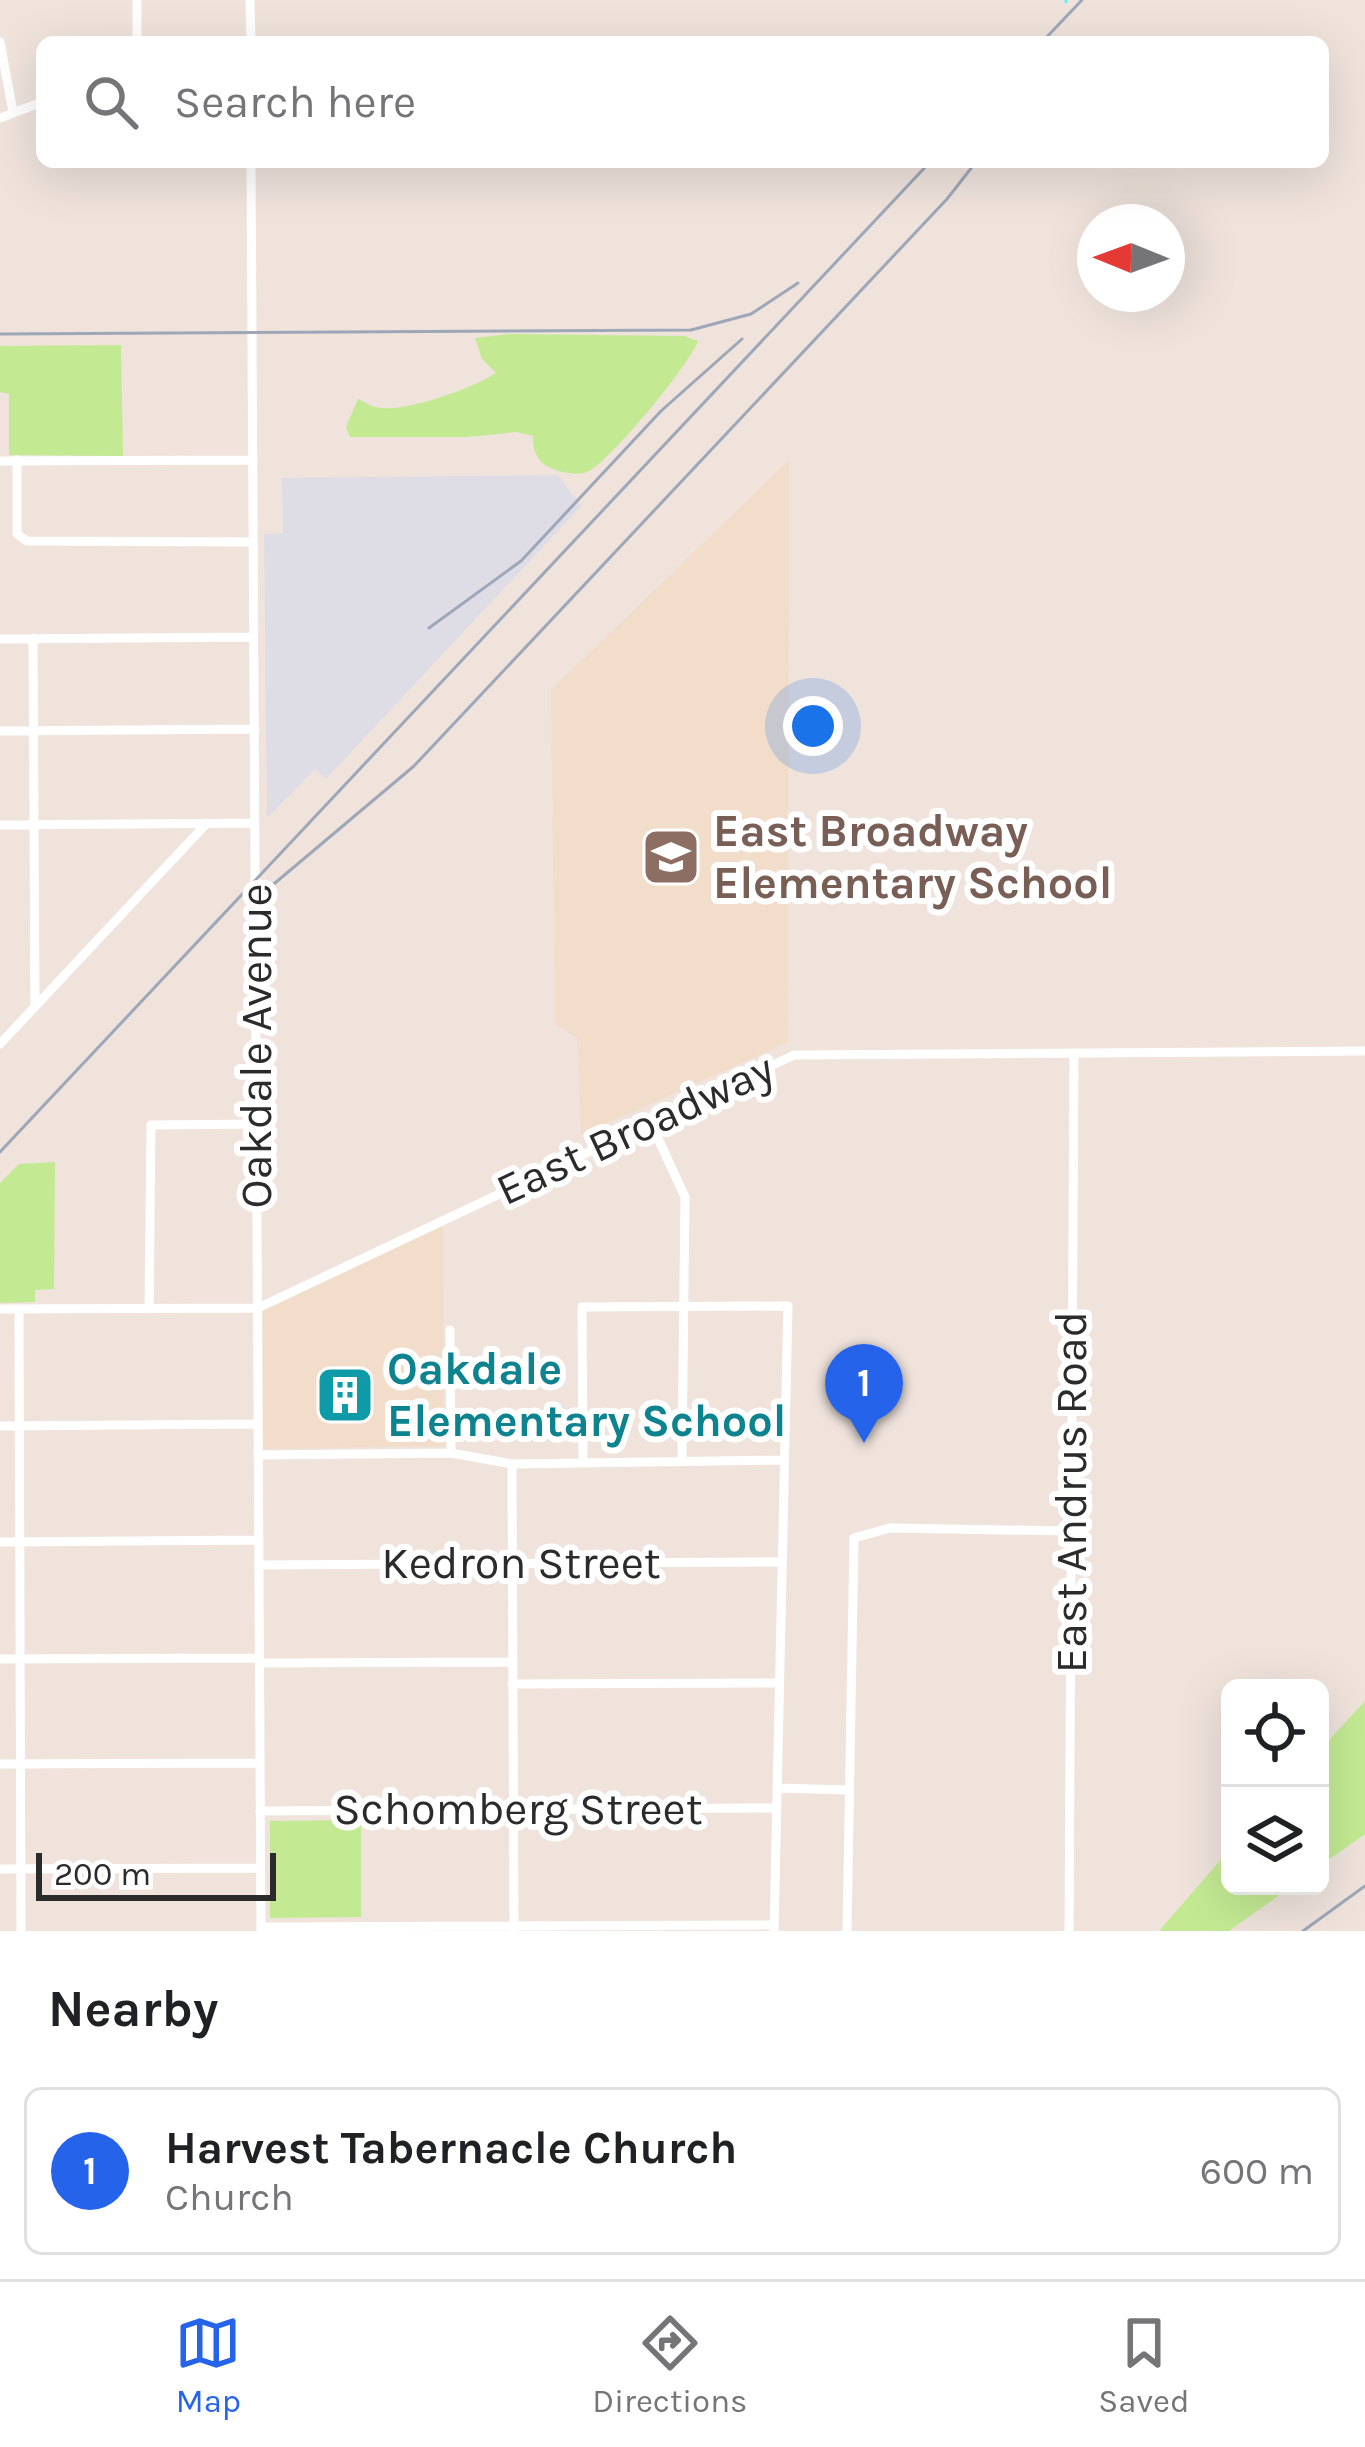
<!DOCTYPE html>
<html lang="en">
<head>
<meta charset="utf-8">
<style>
  body { margin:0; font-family:Karla,sans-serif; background:#f2f2f2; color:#202124 }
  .controls { position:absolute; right:36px; bottom:36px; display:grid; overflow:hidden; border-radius:18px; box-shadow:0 12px 48px #0002 }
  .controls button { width:108px; height:108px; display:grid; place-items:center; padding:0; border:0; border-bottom:3px solid #e0e0e0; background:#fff; color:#202124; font:60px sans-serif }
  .compass { position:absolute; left:1077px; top:204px; width:108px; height:108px; border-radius:50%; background:#fff; box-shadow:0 12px 48px #0002; rotate:271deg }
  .scale { position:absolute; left:36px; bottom:30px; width:240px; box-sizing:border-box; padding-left:12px; border:6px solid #2b2b2b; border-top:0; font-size:33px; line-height:42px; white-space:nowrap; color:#2b2b2b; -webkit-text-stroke:9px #fff; paint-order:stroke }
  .you { position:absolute; left:813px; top:726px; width:42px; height:42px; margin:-30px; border:9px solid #fff; border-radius:50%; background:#1a73e8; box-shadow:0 0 0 18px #1a73e833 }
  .badge { display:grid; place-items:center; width:78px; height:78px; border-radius:50%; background:#2563eb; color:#fff; font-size:39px; font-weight:700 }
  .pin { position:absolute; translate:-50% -99px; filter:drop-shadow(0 3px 6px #0008) }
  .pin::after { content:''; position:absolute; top:63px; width:42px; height:36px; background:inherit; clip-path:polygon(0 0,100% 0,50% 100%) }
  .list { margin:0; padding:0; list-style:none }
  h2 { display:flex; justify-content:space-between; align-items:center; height:156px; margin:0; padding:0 48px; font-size:51px }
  h2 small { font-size:39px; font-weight:400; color:#757577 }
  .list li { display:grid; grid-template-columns:78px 1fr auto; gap:36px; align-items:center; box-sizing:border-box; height:168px; margin:0 24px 24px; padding:0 24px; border:3px solid #e0e0e0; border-radius:18px }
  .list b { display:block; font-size:45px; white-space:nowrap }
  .list p { margin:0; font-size:39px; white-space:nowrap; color:#757577 }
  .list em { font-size:39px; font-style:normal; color:#757577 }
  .icon { flex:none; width:66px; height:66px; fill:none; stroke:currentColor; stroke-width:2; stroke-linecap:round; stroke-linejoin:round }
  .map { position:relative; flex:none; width:1365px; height:1931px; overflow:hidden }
  .search { position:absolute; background:#fff; box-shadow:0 12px 48px #0002; left:36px; right:36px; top:36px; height:132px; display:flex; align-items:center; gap:30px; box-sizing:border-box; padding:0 42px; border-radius:18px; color:#757577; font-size:45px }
  .sheet { height:348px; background:#fff }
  nav { display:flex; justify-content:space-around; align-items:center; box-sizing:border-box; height:168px; border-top:3px solid #e0e0e0; background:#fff; font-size:33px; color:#757577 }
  nav a { display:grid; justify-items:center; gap:6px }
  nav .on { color:#2563eb }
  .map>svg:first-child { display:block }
  .industrial { fill:#dedde6 }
  .education { fill:#f2ddca }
  .green { fill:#c3ea93 }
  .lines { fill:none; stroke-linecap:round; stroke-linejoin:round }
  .stream { stroke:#65f1fb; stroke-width:3 }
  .minor { stroke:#fff; stroke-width:9 }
  .rail { stroke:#9ea7b8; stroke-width:3 }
  .labels { text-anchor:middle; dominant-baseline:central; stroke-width:12; stroke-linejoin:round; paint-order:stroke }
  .education-label { font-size:45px; font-weight:bold; fill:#785e54; stroke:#fff; text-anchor:start }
  .street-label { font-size:45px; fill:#2b2b2b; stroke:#fff }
  .culture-label { font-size:45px; font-weight:bold; fill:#0d838f; stroke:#fff; text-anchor:start }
</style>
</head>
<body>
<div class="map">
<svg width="1365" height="1931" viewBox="0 0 1365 1931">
  <rect width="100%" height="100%" fill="#efe3dc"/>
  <path class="industrial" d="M558 475 581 506 326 779 315 769 267 818 264 534 283 533 282 478Z"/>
  <path class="education" d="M789 460 788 1042 581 1135 577 1038 555 1024 551 690Z
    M443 1224 444 1446 263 1449V1310Z"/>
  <path class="green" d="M509 334 684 336 698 341C690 364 608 464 587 472 577 476 558 472 549 467 536 461 533 449 533 436L516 432 469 437H350L346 427 358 399C364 401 369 406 376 407 402 414 474 388 496 373L482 359 475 338Z
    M121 345 123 456 9 455V394L0 392V346Z
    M55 1162 54 1289 35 1290V1302L0 1303V1183L19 1164Z
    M1365 1701V1834L1320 1866V1750Z
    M361 1820V1917L270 1918V1821Z
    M1230 1849V1886H1292L1229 1931H1159Z"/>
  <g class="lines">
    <path class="stream" d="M1066 2V0
      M1133 162 1136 166"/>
    <path class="minor" d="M250 0 251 42
      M0 42 13 112
      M137 42V0
      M0 118 42 102
      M251 162 261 1931
      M17 460V534L27 541 253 542
      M0 461 253 460
      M33 638 35 1006
      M0 639 254 637
      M0 731 255 729
      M0 825 255 823
      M0 1044 207 823
      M650 1121 685 1197 682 1461
      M0 1309 258 1308 794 1055 1365 1051
      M19 1309 21 1931
      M149 1309 151 1125 257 1124
      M450 1330 451 1453
      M0 1426 258 1424
      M258 1455 451 1453 512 1464 784 1460
      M583 1462 582 1307 788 1306 774 1931
      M512 1464 514 1931
      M0 1542 259 1540
      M259 1565 782 1562
      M0 1659 259 1658
      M260 1663 512 1662
      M512 1684 779 1683
      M0 1764 260 1763
      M777 1788 849 1790
      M260 1811 776 1808
      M0 1869 260 1868
      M261 1927 774 1925
      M847 1931 854 1538 890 1528 1070 1531
      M1069 1931 1074 1053"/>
    <path class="rail" d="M1042 42 1082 0
      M0 334 691 330 751 314 798 283
      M429 628 521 561 661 411 742 339
      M256 899 414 766 947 199 976 162
      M0 1152 930 162
      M1303 1931 1365 1886"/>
  </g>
  <defs>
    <g id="school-square" transform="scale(3)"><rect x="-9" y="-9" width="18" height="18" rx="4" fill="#8d6e63" stroke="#fff"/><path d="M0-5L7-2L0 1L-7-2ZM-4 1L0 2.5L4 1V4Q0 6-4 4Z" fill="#fff"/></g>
    <g id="building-square" transform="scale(3)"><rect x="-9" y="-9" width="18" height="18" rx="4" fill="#0f9aa8" stroke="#fff"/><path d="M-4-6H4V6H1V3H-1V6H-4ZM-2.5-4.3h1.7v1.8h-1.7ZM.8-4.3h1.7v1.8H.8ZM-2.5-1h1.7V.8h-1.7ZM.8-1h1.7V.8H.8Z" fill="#fff"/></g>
  </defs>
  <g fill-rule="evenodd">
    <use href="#school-square" x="671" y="857"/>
    <use href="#building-square" x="345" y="1395"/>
  </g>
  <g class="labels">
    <g class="education-label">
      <text x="713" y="831">East Broadway<tspan x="713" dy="52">Elementary School</tspan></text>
    </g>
    <g class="street-label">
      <text transform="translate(256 1046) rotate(-90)">Oakdale Avenue</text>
      <text transform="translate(635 1129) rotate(-25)">East Broadway</text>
      <text transform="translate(1071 1492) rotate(-90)">East Andrus Road</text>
      <text x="521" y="1563">Kedron Street</text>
      <text x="518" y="1809">Schomberg Street</text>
    </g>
    <g class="culture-label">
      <text x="387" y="1369">Oakdale<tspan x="387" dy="52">Elementary School</tspan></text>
    </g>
  </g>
</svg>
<div class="controls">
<button><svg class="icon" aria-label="locate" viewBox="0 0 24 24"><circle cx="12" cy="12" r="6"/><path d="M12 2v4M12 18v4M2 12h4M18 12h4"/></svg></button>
<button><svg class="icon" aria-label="layers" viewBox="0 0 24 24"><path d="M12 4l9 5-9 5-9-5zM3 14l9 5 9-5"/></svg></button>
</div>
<svg class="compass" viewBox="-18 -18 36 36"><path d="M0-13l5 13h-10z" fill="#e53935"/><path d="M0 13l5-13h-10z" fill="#757577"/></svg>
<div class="scale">200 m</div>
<div class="you"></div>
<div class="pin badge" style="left:864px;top:1443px">1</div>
<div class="search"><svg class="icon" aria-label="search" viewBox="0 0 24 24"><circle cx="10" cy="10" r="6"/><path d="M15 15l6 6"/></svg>Search here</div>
</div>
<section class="sheet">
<h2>Nearby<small></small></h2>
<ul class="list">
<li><span class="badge">1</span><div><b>Harvest Tabernacle Church</b><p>Church</p></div><em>600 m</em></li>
</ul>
</section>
<nav>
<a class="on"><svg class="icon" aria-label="map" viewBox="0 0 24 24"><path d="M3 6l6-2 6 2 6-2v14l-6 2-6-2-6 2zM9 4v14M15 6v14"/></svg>Map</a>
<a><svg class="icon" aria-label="directions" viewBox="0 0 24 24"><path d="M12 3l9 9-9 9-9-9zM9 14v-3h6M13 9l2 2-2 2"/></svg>Directions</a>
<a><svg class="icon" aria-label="saved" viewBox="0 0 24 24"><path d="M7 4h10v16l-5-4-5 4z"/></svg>Saved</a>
</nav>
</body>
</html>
